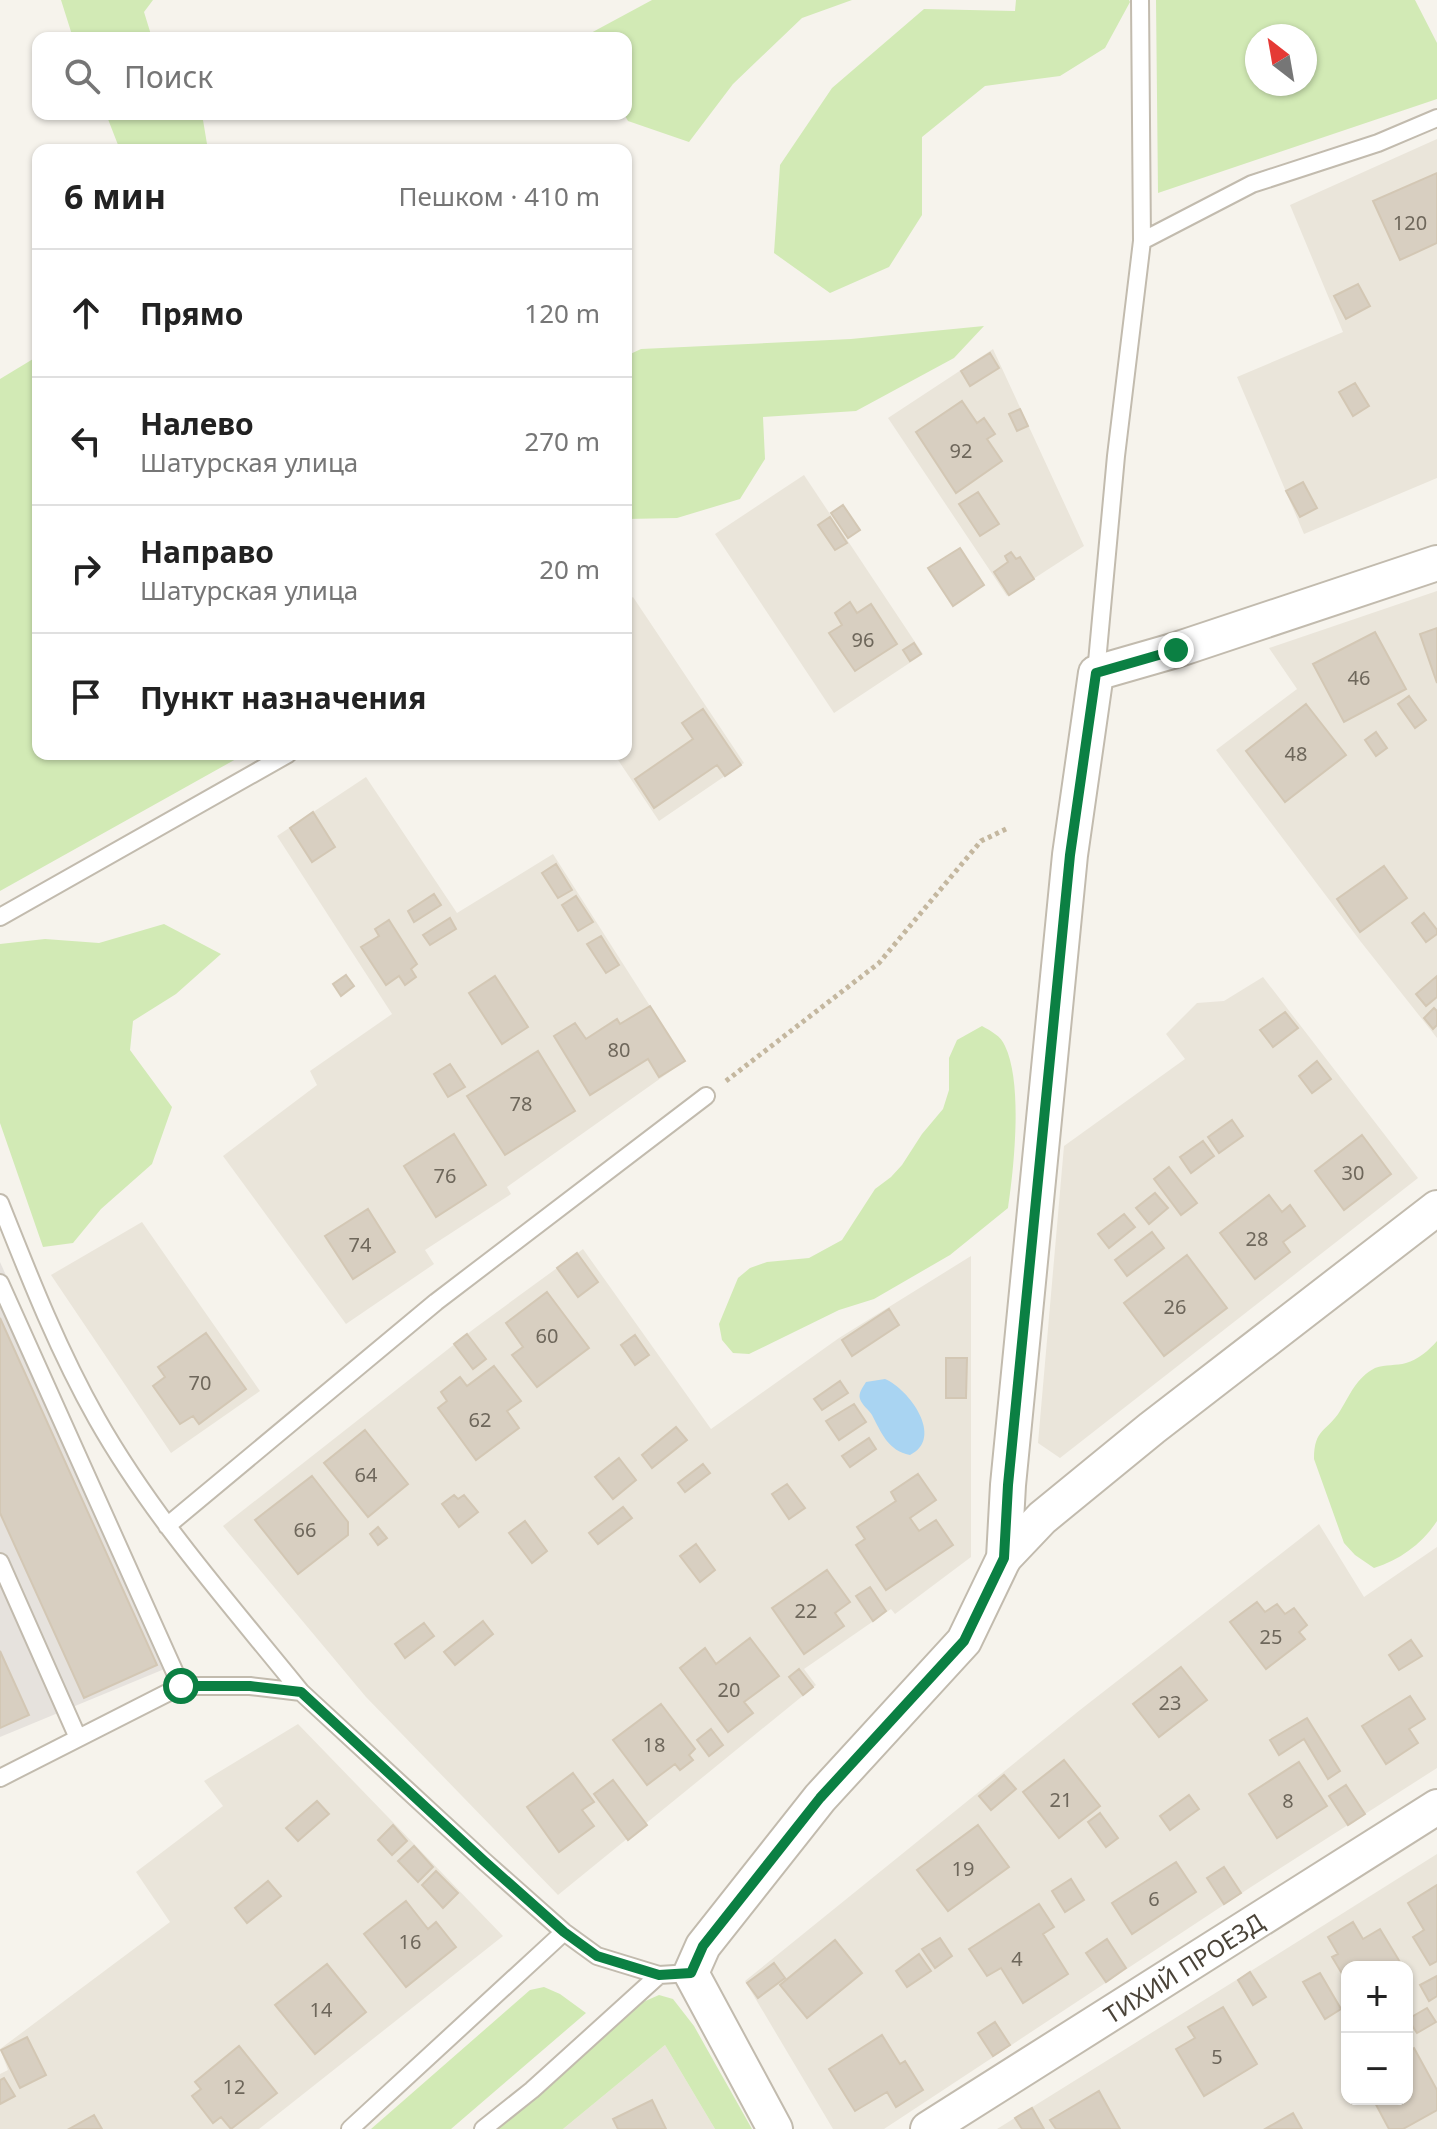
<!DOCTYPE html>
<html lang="ru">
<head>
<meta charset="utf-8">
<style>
  body { margin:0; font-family:"Noto Sans",sans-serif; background:#f2f2f2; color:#222 }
  .controls { position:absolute; right:24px; bottom:24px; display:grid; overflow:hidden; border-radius:16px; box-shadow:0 2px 6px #0004 }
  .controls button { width:72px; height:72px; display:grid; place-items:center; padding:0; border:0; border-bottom:2px solid #e0e0e0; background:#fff; color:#222; font:40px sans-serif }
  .compass { position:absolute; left:1245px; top:24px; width:72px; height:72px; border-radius:50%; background:#fff; box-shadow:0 2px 6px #0004; rotate:329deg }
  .stop { position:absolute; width:24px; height:24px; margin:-18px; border:6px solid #0b8043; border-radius:50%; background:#fff }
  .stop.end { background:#0b8043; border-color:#fff; box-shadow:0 2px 8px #0008 }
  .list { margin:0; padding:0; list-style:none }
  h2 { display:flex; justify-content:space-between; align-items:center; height:104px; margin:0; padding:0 32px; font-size:34px }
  h2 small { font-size:26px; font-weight:400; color:#767676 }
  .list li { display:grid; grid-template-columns:52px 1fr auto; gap:24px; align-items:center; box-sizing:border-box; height:128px; padding:0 32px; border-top:2px solid #e0e0e0 }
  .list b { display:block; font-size:30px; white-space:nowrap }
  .list p { margin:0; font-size:26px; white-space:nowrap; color:#767676 }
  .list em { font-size:26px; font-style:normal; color:#767676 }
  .icon { flex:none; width:44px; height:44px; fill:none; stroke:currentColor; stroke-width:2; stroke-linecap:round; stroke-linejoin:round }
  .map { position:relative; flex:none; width:1437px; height:2129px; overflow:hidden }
  .search { position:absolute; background:#fff; box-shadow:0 2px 6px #0004; left:32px; top:32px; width:600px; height:88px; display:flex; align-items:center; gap:20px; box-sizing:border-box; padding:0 28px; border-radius:16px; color:#767676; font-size:30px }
  .panel { position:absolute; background:#fff; box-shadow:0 2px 6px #0004; left:32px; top:144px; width:600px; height:616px; border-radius:16px }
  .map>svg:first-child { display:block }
  .residential { fill:#eae5da; fill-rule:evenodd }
  .industrial { fill:#e6e2dd }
  .green { fill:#d2eab5; fill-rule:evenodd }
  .water { fill:#a9d4f2 }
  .building { fill:#d8cfc1; stroke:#d3c7b4; stroke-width:2 }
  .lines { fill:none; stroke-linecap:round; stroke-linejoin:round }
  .service-casing { stroke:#c2bbae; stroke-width:20 }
  .minor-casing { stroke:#c2bbae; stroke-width:38 }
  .path { stroke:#c4b79f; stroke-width:5; stroke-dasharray:4 4; stroke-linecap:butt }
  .service { stroke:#fff; stroke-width:16 }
  .minor { stroke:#fff; stroke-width:34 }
  .route { stroke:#0b8043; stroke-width:10 }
  .labels { text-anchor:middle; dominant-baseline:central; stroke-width:6; stroke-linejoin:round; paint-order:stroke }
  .number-label { font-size:20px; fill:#6e675b }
  .street-label { font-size:24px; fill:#4b4439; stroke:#fff }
</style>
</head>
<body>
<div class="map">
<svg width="1437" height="2129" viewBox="0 0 1437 2129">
  <rect width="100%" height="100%" fill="#f6f3ec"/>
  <path class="residential" d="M1437 139V478L1304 534 1237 377 1343 332 1290 205Z
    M993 349 1084 546 1007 596 888 418Z
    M804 475 923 654 834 713 715 534Z
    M1437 591V1038L1361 942 1216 750 1297 689 1269 648Z
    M633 597 744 763 659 821 614 754H626V602Z
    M366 777 457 913 553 854 685 1061 507 1187 511 1194 425 1250 434 1264 346 1324 223 1156 317 1085 310 1071 392 1014 277 836Z
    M1263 977 1418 1178 1060 1458 1038 1443 1064 1146 1185 1059 1166 1034 1197 1003 1224 1001Z
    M142 1222 260 1391 171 1453 51 1275Z
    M583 1249 711 1429 839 1338 971 1256V1557L895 1614 891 1609 804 1669 816 1685 558 1895 366 1697 223 1526 475 1328Z
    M1319 1524 1364 1597 1437 1547V1768L1251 1887 884 2129H833L745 1981 1080 1710Z
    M298 1724 503 1936 259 2129H0V2074L8 2070 0 2049 170 1922 136 1872 223 1806 204 1781Z
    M1437 1854V2129H997L1262 1964ZM1347 1967H1407V2099H1347Z
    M665 2045 715 2129H563Z"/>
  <path class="industrial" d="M0 1262 179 1663 0 1737Z"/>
  <path class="green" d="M61 0H153L144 12 152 38H73Z
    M652 0H852L802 18 733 84 689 142 628 121 624 114 626 38H591L589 34Z
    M1016 0H1129L1130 2 1105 48 1060 76 985 86 922 137V215L889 267 830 293 774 253 780 165 832 88 924 9 1015 11Z
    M1156 0H1415L1437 43V99L1158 193ZM1257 36H1305V84H1257Z
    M106 114H202L208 150H120Z
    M984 326 954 358 856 411 763 417 765 459 740 499 677 518 626 519V356L641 349 851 339Z
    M38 356V754H245L0 891V379Z
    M164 924 221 954 176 994 133 1021 130 1050 172 1107 152 1164 101 1209 73 1243 43 1247 0 1123V944L45 939 99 943Z
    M982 1026C991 1031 1001 1036 1005 1046 1023 1083 1014 1168 1008 1208L950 1255 874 1299 839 1310 749 1354 733 1353 722 1340 719 1324 738 1278 750 1268 767 1262 809 1258 842 1240 875 1189 891 1177 902 1165 922 1134 943 1109 949 1090V1058L957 1040Z
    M1437 1341V1521C1423 1543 1400 1560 1374 1568L1355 1555 1344 1543 1314 1459C1314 1428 1327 1432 1340 1411 1350 1395 1356 1378 1375 1368 1386 1364 1396 1366 1406 1363 1418 1360 1429 1350 1437 1341Z
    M544 1987 560 1994 586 2013 451 2129H371L530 1990Z
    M659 1995 673 1999 694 2026 752 2129H715L665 2045 563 2129H495L643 2002Z"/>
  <path class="water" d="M885 1379C909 1389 945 1438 910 1455 888 1451 881 1432 872 1415 869 1410 862 1405 860 1399 858 1393 863 1387 866 1382Z"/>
  <path class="building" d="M1437 173V243L1400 260 1373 201Z
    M1358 284 1370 306 1346 319 1334 296Z
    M990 353 999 368 970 386 961 371Z
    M1355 383 1369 406 1353 416 1339 392Z
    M962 401 977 423 984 418 995 434 987 439 1002 461 956 493 916 432Z
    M1020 409 1028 426 1017 431 1009 414Z
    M1303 482 1317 508 1300 517 1286 491Z
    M978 492 999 524 980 536 959 504Z
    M843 505 860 530 848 538 831 513Z
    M830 517 847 543 835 550 818 525Z
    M960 548 984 585 953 606 928 568Z
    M1011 552 1016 559 1020 557 1034 579 1009 595 994 572 1008 562 1005 556Z
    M850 602 857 613 871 604 897 644 855 671 829 633 842 625 835 613Z
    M1437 628V683L1420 634Z
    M1375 632 1406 689 1344 722 1313 664Z
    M914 643 921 654 910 661 903 650Z
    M1409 696 1426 720 1415 728 1398 704Z
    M1306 704 1346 755 1285 802 1246 751Z
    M703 709 741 765 725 776 717 765 654 808 635 779 693 739 682 723Z
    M1376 732 1387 748 1376 756 1365 740Z
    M313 812 335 847 312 862 290 828Z
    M556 864 572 890 558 898 542 873Z
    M1384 866 1407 898 1360 932 1337 899Z
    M434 894 441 905 414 922 408 911Z
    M576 896 593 922 578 931 562 905Z
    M1424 913 1437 930V934L1426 942 1412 923Z
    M450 918 456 929 430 945 423 935Z
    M389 920 417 964 411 969 416 977 405 985 399 976 386 985 361 947 379 936 375 929Z
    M601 936 619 965 606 973 587 944Z
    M346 975 354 986 341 996 333 984Z
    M495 976 528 1027 502 1044 469 993Z
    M1437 976V997L1426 1006 1416 994Z
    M650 1006 685 1061 659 1077 648 1059 590 1095 554 1036 575 1023 586 1039 617 1019 620 1024Z
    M1434 1008 1437 1011V1025L1433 1029 1424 1018Z
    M1285 1012 1298 1028 1273 1047 1260 1030Z
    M538 1051 575 1111 505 1155 467 1096Z
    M1317 1061 1331 1079 1312 1093 1299 1076Z
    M450 1064 465 1087 448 1097 434 1074Z
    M1232 1120 1243 1136 1219 1153 1208 1137Z
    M454 1134 486 1185 436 1217 404 1166Z
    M1362 1135 1391 1174 1344 1210 1315 1171Z
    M1203 1141 1214 1156 1191 1173 1180 1157Z
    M1169 1167 1197 1203 1181 1215 1154 1179Z
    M1155 1193 1168 1208 1149 1224 1136 1208Z
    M1269 1195 1282 1212 1290 1205 1305 1226 1283 1242 1290 1252 1255 1279 1220 1233Z
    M368 1209 395 1252 353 1279 325 1236Z
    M1124 1214 1135 1227 1109 1248 1098 1234Z
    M1152 1232 1164 1248 1127 1276 1115 1260Z
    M577 1253 598 1282 578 1297 557 1268Z
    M1187 1255 1227 1308 1164 1356 1124 1303Z
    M547 1292 589 1348 537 1387 512 1355 523 1347 506 1323Z
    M889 1309 899 1325 852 1356 842 1340Z
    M0 1318 157 1665 84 1698 0 1513Z
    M206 1333 246 1389 199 1424 193 1416 180 1424 153 1386 165 1377 158 1367Z
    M467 1334 486 1359 473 1369 454 1344Z
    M635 1335 649 1355 635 1365 621 1345Z
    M946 1358H967L966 1398H946Z
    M494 1366 521 1401 507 1411 519 1428 476 1460 438 1408 447 1401 441 1392 460 1377 467 1386Z
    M840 1381 848 1393 822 1410 814 1399Z
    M854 1404 866 1422 839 1440 826 1421Z
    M676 1427 687 1440 652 1468 642 1455Z
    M365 1430 408 1484 368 1517 324 1463Z
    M869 1438 876 1449 850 1467 842 1456Z
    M619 1458 636 1480 613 1499 595 1477Z
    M703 1464 710 1473 685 1492 678 1483Z
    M918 1474 936 1500 910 1518 919 1531 936 1520 953 1545 886 1590 856 1545 865 1539 857 1527 896 1501 891 1492Z
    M312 1476 348 1522V1535L298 1574 255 1520Z
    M787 1484 805 1508 789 1519 772 1494Z
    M454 1495 458 1499 464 1495 478 1512 459 1527 442 1504Z
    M623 1507 632 1518 598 1544 589 1533Z
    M525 1521 547 1551 532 1563 509 1533Z
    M378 1527 387 1538 378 1545 370 1534Z
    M696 1544 715 1570 700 1582 680 1556Z
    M827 1570 850 1602 835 1613 844 1626 804 1654 772 1608Z
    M870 1587 886 1611 873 1621 856 1596Z
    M1257 1602 1265 1612 1277 1604 1285 1614 1294 1608 1307 1625 1299 1632 1305 1639 1266 1669 1230 1622Z
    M483 1621 493 1634 455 1665 444 1652Z
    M424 1623 434 1636 405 1658 395 1644Z
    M750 1638 779 1676 744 1702 753 1713 728 1732 680 1668 705 1648 716 1664Z
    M1411 1640 1422 1656 1399 1670 1389 1655Z
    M0 1651 29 1715 0 1728Z
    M1181 1667 1207 1700 1159 1737 1133 1704Z
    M799 1669 813 1687 803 1695 789 1677Z
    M1410 1696 1425 1719 1409 1729 1418 1743 1386 1764 1362 1726Z
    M661 1704 695 1749 689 1755 693 1760 680 1770 675 1764 647 1785 613 1740Z
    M1307 1718 1340 1771 1328 1779 1304 1739 1279 1755 1270 1740Z
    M711 1729 723 1745 709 1756 697 1740Z
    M1064 1760 1100 1806 1059 1838 1023 1792Z
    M1299 1762 1327 1806 1277 1838 1249 1794Z
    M573 1773 594 1802 582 1810 594 1826 559 1852 527 1807Z
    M1004 1775 1016 1789 991 1810 979 1796Z
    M613 1780 647 1825 628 1840 594 1794Z
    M1346 1785 1365 1814 1348 1825 1329 1796Z
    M1189 1795 1199 1809 1170 1830 1160 1816Z
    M317 1801 329 1814 298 1841 286 1828Z
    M1100 1813 1118 1838 1106 1847 1088 1822Z
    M393 1825 407 1841 392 1855 378 1840Z
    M978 1825 1009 1867 948 1911 917 1870Z
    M414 1846 433 1867 418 1882 398 1861Z
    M1176 1862 1196 1892 1132 1934 1112 1903Z
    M1224 1867 1241 1893 1224 1904 1207 1878Z
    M436 1871 458 1893 443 1908 422 1885Z
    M1071 1879 1084 1900 1065 1912 1052 1891Z
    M268 1881 281 1896 247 1923 235 1908Z
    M1437 1885V1961L1430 1965 1413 1937 1424 1930 1408 1903Z
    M406 1901 428 1929 436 1922 456 1947 406 1987 364 1934Z
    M1039 1904 1054 1927 1043 1934 1068 1974 1023 2003 1001 1968 987 1976 969 1949Z
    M1353 1922 1363 1939 1380 1929 1403 1967H1347V1982L1332 1957 1338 1954 1328 1937Z
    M940 1938 952 1956 935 1968 922 1949Z
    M1107 1939 1126 1968 1106 1982 1086 1953Z
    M835 1940 862 1973 807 2018 780 1985Z
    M919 1954 931 1971 907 1987 896 1971Z
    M774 1963 785 1978 758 1998 747 1983Z
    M327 1964 366 2012 315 2054 275 2005Z
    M1250 1972 1266 1997 1253 2005 1238 1980Z
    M1320 1973 1341 2009 1325 2019 1303 1982Z
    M1437 1976V1996L1429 2001 1420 1985Z
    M1223 2007 1257 2064 1204 2096 1176 2049 1195 2038 1188 2027Z
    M1427 2008 1436 2022 1417 2033 1408 2019Z
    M995 2022 1010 2045 993 2056 978 2033Z
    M882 2035 900 2064 905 2061 923 2090 896 2107 887 2092 855 2111 829 2069Z
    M27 2037 46 2075 20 2088 1 2050Z
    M239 2046 277 2093 231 2129 221 2117 213 2123 192 2096 201 2089 195 2082Z
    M1414 2048 1437 2090V2110L1403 2129H1389L1373 2099H1407V2052Z
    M4 2078 15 2096 0 2104V2080Z
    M1099 2091 1120 2129H1056L1050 2120Z
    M652 2100 666 2129H618L613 2119Z
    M1032 2108 1044 2129H1022L1015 2118Z
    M1293 2113 1302 2129H1265Z
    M94 2115 102 2129H69Z"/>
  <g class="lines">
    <g class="service-casing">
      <path id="service" d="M1140 0 1142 241
        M1096 673 1116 456 1142 241 1252 184 1378 143 1437 118
        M0 917 288 754
        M0 1203C29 1276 58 1350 97 1419 153 1518 230 1604 301 1692
        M0 1283 181 1686
        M167 1526 436 1302 706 1096
        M0 1562 78 1738
        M0 1778 181 1686H250L301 1692 484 1861 564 1932 597 1956 659 1975 691 1973
        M350 2129 564 1932
        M483 2129 532 2090 659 1975"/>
    </g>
    <g class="minor-casing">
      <g id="minor">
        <path d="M1004 1558 1042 1518 1152 1428 1437 1208"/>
        <path d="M775 2129 691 1973 703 1946 820 1798 964 1641 1004 1558 1008 1485 1070 855 1096 673 1176 650 1437 563"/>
        <path id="s1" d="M928 2129 1437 1807"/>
      </g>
    </g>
    <path class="path" d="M726 1081 879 963 981 841 1006 829"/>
    <use href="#service" class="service"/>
    <use href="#minor" class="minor"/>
  </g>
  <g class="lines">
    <path class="route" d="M181 1686H250L301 1692 484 1861 564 1932 597 1956 659 1975 691 1973 703 1946 820 1798 964 1641 1004 1558 1008 1485 1070 855 1096 673 1176 650"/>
  </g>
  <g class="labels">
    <g class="number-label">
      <text x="1410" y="222">120</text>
      <text x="961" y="450">92</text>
      <text x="863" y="639">96</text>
      <text x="1359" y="677">46</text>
      <text x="1296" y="753">48</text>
      <text x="619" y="1049">80</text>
      <text x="521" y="1103">78</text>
      <text x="1353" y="1172">30</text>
      <text x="445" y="1175">76</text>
      <text x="1257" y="1238">28</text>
      <text x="360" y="1244">74</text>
      <text x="1175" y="1306">26</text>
      <text x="547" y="1335">60</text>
      <text x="200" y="1382">70</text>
      <text x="480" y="1419">62</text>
      <text x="366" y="1474">64</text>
      <text x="305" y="1529">66</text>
      <text x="806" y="1610">22</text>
      <text x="1271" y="1636">25</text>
      <text x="729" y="1689">20</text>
      <text x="1170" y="1702">23</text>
      <text x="654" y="1744">18</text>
      <text x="1061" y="1799">21</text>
      <text x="1288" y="1800">8</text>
      <text x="963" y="1868">19</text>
      <text x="1154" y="1898">6</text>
      <text x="410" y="1941">16</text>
      <text x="1017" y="1958">4</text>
      <text x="321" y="2009">14</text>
      <text x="1217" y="2056">5</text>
      <text x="234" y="2086">12</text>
    </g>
    <g class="street-label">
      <text stroke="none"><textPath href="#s1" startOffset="302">ТИХИЙ ПРОЕЗД</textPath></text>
    </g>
  </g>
</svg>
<div class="controls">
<button>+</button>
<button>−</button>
</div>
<svg class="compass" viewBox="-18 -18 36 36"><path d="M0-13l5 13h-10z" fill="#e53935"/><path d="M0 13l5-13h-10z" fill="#767676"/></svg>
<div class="stop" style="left:181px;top:1686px"></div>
<div class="stop end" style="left:1176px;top:650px"></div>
<div class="search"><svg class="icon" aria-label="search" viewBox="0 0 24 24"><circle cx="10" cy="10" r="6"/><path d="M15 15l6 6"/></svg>Поиск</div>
<section class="panel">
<h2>6 мин<small>Пешком · 410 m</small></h2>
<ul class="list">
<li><svg class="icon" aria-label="ahead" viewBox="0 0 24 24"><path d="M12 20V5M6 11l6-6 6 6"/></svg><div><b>Прямо</b></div><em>120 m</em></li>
<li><svg class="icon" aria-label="left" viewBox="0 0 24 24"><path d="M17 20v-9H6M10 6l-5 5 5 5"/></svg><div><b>Налево</b><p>Шатурская улица</p></div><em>270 m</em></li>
<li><svg class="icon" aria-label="right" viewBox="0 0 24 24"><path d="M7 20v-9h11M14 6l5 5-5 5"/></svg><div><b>Направо</b><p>Шатурская улица</p></div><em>20 m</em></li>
<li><svg class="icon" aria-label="arrive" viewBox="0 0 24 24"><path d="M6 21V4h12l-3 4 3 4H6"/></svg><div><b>Пункт назначения</b></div></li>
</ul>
</section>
</div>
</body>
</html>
